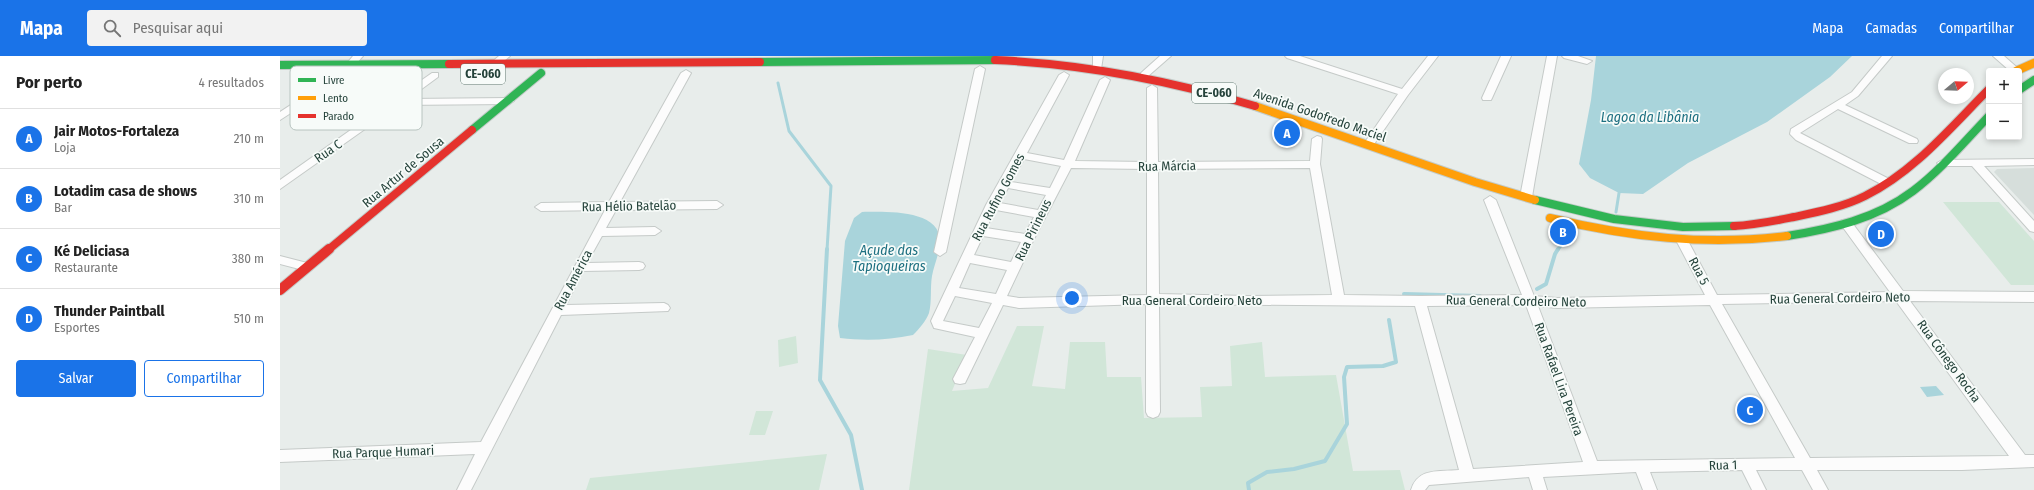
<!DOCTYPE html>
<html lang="pt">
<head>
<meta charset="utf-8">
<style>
  body { margin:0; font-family:"Fira Sans Condensed",sans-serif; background:#f2f2f2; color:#222 }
  .controls { position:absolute; right:12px; top:12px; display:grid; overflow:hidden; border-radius:4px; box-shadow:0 2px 6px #0003 }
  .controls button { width:36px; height:36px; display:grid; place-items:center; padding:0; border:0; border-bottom:1px solid #e0e0e0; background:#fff; color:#222; font:20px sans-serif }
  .compass { position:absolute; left:1658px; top:12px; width:36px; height:36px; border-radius:50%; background:#fff; box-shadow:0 2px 6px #0003; rotate:71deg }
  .you { position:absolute; left:792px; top:242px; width:14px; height:14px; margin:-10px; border:3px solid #fff; border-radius:50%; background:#1a73e8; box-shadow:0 0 0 6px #1a73e833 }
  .badge { display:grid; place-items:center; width:26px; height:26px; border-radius:50%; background:#1a73e8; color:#fff; font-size:13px; font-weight:700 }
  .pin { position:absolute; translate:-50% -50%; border:2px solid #fff; box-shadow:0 1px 4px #0006 }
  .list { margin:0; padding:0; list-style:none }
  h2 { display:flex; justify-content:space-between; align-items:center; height:52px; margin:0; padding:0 16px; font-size:17px }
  h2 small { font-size:13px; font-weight:400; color:#767676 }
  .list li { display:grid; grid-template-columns:26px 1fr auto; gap:12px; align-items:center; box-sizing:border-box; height:60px; padding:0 16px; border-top:1px solid #e0e0e0 }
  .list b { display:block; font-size:15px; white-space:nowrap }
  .list p { margin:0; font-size:13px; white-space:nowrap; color:#767676 }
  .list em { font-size:13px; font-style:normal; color:#767676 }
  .actions { display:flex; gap:8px; padding:12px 16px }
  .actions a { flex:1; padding:9px 0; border:1px solid #1a73e8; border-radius:4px; text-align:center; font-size:14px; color:#1a73e8 }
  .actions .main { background:#1a73e8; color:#fff }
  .icon { flex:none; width:22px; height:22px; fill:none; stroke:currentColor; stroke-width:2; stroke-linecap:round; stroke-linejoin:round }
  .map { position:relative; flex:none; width:1754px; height:434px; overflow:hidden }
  header { display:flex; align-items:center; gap:24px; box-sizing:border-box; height:56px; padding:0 20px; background:#1a73e8; color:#fff }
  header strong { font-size:19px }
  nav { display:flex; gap:22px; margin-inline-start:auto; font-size:14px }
  .search { width:280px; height:36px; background:#f2f2f2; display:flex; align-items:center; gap:10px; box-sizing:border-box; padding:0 14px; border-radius:4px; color:#767676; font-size:15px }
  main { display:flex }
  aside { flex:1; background:#fff }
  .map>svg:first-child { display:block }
  .built { fill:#d6dedb }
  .green { fill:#d1e6d8 }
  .water { fill:#a9d4db }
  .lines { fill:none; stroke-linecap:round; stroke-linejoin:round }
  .stream-far1 { stroke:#a9d4db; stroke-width:3 }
  .stream { stroke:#a9d4db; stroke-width:4 }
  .street-casing { stroke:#c5cac8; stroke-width:2 }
  .fast-casing { stroke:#c3cbc8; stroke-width:10 }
  .slow-casing { stroke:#c3cbc8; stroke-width:10 }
  .jam-far1-casing { stroke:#c3cbc8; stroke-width:10 }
  .jam-casing { stroke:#c3cbc8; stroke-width:12 }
  .street { fill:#fcfcfc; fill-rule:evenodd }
  .fast { stroke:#30b455; stroke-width:8 }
  .slow { stroke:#ff9f0a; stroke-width:8 }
  .jam-far1 { stroke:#e5322d; stroke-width:8 }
  .jam { stroke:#e5322d; stroke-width:10 }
  .labels { text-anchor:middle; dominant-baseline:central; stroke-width:3.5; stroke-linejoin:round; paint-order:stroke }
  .shield { fill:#f7fbf9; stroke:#637a73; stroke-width:1 }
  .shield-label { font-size:12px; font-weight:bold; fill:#24423a }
  .street-label { font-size:13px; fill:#24423a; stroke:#f7fbf9 }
  .water-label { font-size:14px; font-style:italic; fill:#1c6f80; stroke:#f7fbf9 }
  .key { fill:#f7fbf9; stroke:#b8c4c0; stroke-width:1 }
  .key-label { font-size:11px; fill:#24423a }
</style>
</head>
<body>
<header>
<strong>Mapa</strong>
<div class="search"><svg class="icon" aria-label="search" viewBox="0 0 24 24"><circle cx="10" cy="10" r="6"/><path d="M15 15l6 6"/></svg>Pesquisar aqui</div>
<nav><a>Mapa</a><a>Camadas</a><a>Compartilhar</a></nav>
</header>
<main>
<aside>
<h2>Por perto<small>4 resultados</small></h2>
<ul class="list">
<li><span class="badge">A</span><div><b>Jair Motos-Fortaleza</b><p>Loja</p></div><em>210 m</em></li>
<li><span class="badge">B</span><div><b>Lotadim casa de shows</b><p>Bar</p></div><em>310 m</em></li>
<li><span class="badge">C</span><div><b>Ké Deliciasa</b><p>Restaurante</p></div><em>380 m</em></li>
<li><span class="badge">D</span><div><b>Thunder Paintball</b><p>Esportes</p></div><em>510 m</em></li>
</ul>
<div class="actions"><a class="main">Salvar</a><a>Compartilhar</a></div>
</aside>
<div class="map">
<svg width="1754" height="434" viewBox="0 0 1754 434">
  <rect width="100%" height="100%" fill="#e8edeb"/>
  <path class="built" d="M1754 112V159L1714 116 1717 113Z"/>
  <path class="green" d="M1663 146H1719L1754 185V229H1731Z
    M737 270H764L752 330 785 333 790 286H825L827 321H861L864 362 922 361 920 331 952 330 950 290 982 286 985 321 1056 319 1073 415 1120 414 1125 434H629L648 293 687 299 672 335 708 332Z
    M516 280 518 307 499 311 498 284Z
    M476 355H493L485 379H469Z
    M547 398 539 434H306L310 422Z"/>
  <path class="water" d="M1316 0H1572L1550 21 1487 66 1408 107 1363 138 1339 137 1310 122 1299 108 1311 44Z
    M582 156C603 156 663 152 660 188 659 198 654 209 652 220 650 232 652 246 649 257 646 265 639 273 633 279 609 284 585 285 560 282L558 270 565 185 574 162Z
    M1656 330 1664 339 1647 341 1640 331Z"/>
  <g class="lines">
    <path class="stream-far1" d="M498 27 509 75 551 130 547 194
      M1336 156 1339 137
      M1278 194 1289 178"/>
    <path class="stream" d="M547 193 540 324 571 379 582 434
      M1257 233 1266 228 1275 198 1278 193
      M1124 238 1200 240
      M969 434 968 427 987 416 1014 413 1045 405 1067 368 1064 321 1067 311 1103 310 1116 306 1109 264"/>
    <g class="street-casing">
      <path id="street" d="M73 0H83L62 24 96 26 129 33 152 17H158V21L128 43 229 42 234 45 229 48 119 49 0 133V124L123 37 96 32 54 29 0 64V56L58 18Z
        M219 0H230L218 10H212V6Z
        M813 0H823L821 13 818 14 813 11Z
        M880 0H891L867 21H861V17Z
        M1005 0H1020L1122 33 1148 0H1158L1128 39 1092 91 1088 92 1083 89 1118 38 1007 2Z
        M1221 0H1231L1212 42 1211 44H1203L1202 42Z
        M1267 0H1277L1255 123 1252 141 1246 145 1240 141Z
        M1282 0H1298L1312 5 1307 8 1284 2Z
        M1602 0H1612L1578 40 1565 49 1637 83 1638 85 1637 87H1629L1558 53 1520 77 1611 124 1612 127 1607 131 1516 84 1510 78 1511 73 1572 36Z
        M1713 0H1724L1741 15 1739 17V15H1730Z
        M700 10 705 13 666 196 660 200 654 196 695 13Z
        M406 14 411 17 340 146 437 145 443 149 437 153 336 154 326 172 375 171 381 175 375 179 322 180 307 207 359 206 363 207 365 210 363 213 359 214 303 215 286 249 384 247 388 249 390 252 388 255 281 259 191 434H177L195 398 0 406V394L201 386 325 154 261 155 255 151 261 147 329 146 401 17Z
        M784 16 789 19 747 97 784 104 820 24 825 21 830 24 795 105 867 106V32L872 29 877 32 878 106 1030 105 1032 83 1037 80 1041 81 1042 83 1040 108 1064 239 1140 240 1242 239 1204 144 1210 140 1216 144 1254 240 1277 242 1425 239 1397 186 1403 182 1407 183 1437 239 1610 236 1562 170 1560 167 1562 164H1570L1623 235 1754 236V246L1630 245 1745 399H1754V411L1682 414H1537L1548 434H1533L1522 414H1476L1486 434H1472L1462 414 1370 416 1377 434H1363L1356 416 1263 421 1267 434H1253L1249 421 1149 429 1145 434H1131C1138 411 1159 416 1179 414L1135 250 879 248 880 356 878 360 873 362 868 360 866 356V248L739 252 723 249 685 327 680 328 675 327 673 323 695 281 654 272 651 265 706 149 779 19ZM744 103 781 110 770 132 731 126ZM791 112 867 113V239L739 242 727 240 754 183ZM1030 112 1052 239 968 240 879 238 878 113ZM728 132 766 139 758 154 720 147ZM716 154 754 161 745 178 706 172ZM703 180 741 186 731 206 694 199ZM690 207 727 214 716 238 679 232ZM675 240 712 247 699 272 663 265ZM1616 245 1729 400 1530 402 1442 248ZM1246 249 1303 406 1193 413 1147 250ZM1430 249 1515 402 1317 405 1258 250 1277 252Z
        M1754 103V109L1704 110 1754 165V176L1750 175 1692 110H1662L1657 107 1662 104Z
        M0 200 31 208 33 211 31 214 27 215 0 208Z"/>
    </g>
    <g class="fast-casing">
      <path id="fast" d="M480 6 715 4
        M0 9 169 8
        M1739 34 1754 24
        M192 74 261 17
        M1255 144 1334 163 1403 171 1454 170
        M1507 180C1551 173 1596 163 1633 135 1661 114 1684 86 1709 60"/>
    </g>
    <g class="slow-casing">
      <path id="slow" d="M1736 15 1754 7
        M975 50 1195 126 1255 144
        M1270 162C1349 181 1426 190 1507 180"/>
    </g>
    <g class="jam-far1-casing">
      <path id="jam-far1" d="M715 4C805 8 889 24 975 50
        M169 8 480 6
        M1454 170C1475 169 1494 165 1514 161 1538 156 1563 151 1585 140 1634 116 1671 71 1709 33
        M48 194 192 74"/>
    </g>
    <g class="jam-casing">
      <path id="jam" d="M0 234 49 193"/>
    </g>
    <use href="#street" class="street"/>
    <use href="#fast" class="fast"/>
    <use href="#slow" class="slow"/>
    <use href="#jam-far1" class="jam-far1"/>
    <use href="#jam" class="jam"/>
  </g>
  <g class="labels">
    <g class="shield">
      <rect x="181" y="8" width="44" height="20" rx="3"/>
      <rect x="912" y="27" width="44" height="20" rx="3"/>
    </g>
    <g class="shield-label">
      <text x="203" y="18">CE-060</text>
      <text x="934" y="37">CE-060</text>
    </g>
    <g class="street-label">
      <text transform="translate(1040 59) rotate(19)">Avenida Godofredo Maciel</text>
      <text transform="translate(48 95) rotate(-35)">Rua C</text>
      <text transform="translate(887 110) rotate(-1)">Rua Márcia</text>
      <text transform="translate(123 116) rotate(-40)">Rua Artur de Sousa</text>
      <text transform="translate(718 141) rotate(-62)">Rua Rufino Gomes</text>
      <text transform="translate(349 150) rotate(-1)">Rua Hélio Batelão</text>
      <text transform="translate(753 174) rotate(-64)">Rua Pirineus</text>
      <text transform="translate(1419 215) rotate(62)">Rua 5</text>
      <text transform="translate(293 224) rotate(-62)">Rua América</text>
      <text transform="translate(1560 242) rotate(-1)">Rua General Cordeiro Neto</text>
      <text x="912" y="244">Rua General Cordeiro Neto</text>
      <text transform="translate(1236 245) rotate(1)">Rua General Cordeiro Neto</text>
      <text transform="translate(1669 305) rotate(54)">Rua Cônego Rocha</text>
      <text transform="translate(1279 323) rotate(70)">Rua Rafael Lira Pereira</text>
      <text transform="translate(103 396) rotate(-2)">Rua Parque Humari</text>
      <text transform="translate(1443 409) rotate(-2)">Rua 1</text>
    </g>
    <g class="water-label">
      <text x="1370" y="61">Lagoa da Libânia</text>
      <text x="609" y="194">Açude das<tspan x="609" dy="16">Tapioqueiras</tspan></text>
    </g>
  </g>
  <rect x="10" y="10" width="132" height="64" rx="6" class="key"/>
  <rect x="18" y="22" width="18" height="4" fill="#30b455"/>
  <rect x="18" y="40" width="18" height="4" fill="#ff9f0a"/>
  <rect x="18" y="58" width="18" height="4" fill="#e5322d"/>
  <g class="key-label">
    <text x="43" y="28">Livre</text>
    <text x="43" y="46">Lento</text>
    <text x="43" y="64">Parado</text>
  </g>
</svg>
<div class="controls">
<button>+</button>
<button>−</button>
</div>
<svg class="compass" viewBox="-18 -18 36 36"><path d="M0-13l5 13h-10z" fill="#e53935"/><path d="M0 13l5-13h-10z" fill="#767676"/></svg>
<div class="you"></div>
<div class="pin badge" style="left:1007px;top:77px">A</div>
<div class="pin badge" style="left:1283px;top:176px">B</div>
<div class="pin badge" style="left:1470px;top:354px">C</div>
<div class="pin badge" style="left:1601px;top:178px">D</div>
</div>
</main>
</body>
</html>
